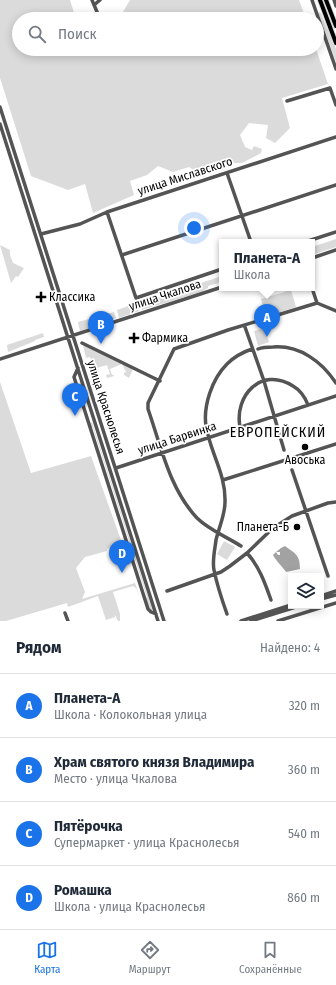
<!DOCTYPE html>
<html lang="ru">
<head>
<meta charset="utf-8">
<style>
  body { margin:0; font-family:"Fira Sans Condensed",sans-serif; background:#f2f2f3; color:#1f2937 }
  .controls { position:absolute; right:12px; bottom:12px; display:grid; overflow:hidden; border-radius:0px; box-shadow:0 2px 10px #0003 }
  .controls button { width:36px; height:36px; display:grid; place-items:center; padding:0; border:0; border-bottom:1px solid #e0e1e3; background:#fff; color:#1f2937; font:20px sans-serif }
  .you { position:absolute; left:194px; top:228px; width:14px; height:14px; margin:-10px; border:3px solid #fff; border-radius:50%; background:#1a73e8; box-shadow:0 0 0 6px #1a73e833 }
  .badge { display:grid; place-items:center; width:26px; height:26px; border-radius:50%; background:#1a73e8; color:#fff; font-size:13px; font-weight:700 }
  .pin { position:absolute; translate:-50% -33px; filter:drop-shadow(0 1px 2px #0008) }
  .pin::after { content:''; position:absolute; top:21px; width:14px; height:12px; background:inherit; clip-path:polygon(0 0,100% 0,50% 100%) }
  .popup { position:absolute; left:219px; top:239px; width:96px; height:52px; box-sizing:border-box; display:grid; place-content:center; border-radius:0px; background:#fff; filter:drop-shadow(0 1px 3px #0005); font-size:13px; white-space:nowrap; color:#747a83 }
  .popup b { font-size:15px; color:#1f2937 }
  .popup::after { content:''; position:absolute; left:50%; top:100%; margin-left:-8px; border:8px solid transparent; border-top-color:#fff }
  .list { margin:0; padding:0; list-style:none }
  h2 { display:flex; justify-content:space-between; align-items:center; height:52px; margin:0; padding:0 16px; font-size:17px }
  h2 small { font-size:13px; font-weight:400; color:#747a83 }
  .list li { display:grid; grid-template-columns:26px 1fr auto; gap:12px; align-items:center; box-sizing:border-box; height:64px; padding:0 16px; border-top:1px solid #e0e1e3 }
  .list b { display:block; font-size:15px; white-space:nowrap }
  .list p { margin:0; font-size:13px; white-space:nowrap; color:#747a83 }
  .list em { font-size:13px; font-style:normal; color:#747a83 }
  .icon { flex:none; width:22px; height:22px; fill:none; stroke:currentColor; stroke-width:2; stroke-linecap:round; stroke-linejoin:round }
  .map { position:relative; flex:none; width:336px; height:621px; overflow:hidden }
  .search { position:absolute; background:#fff; box-shadow:0 2px 10px #0003; left:12px; right:12px; top:12px; height:44px; display:flex; align-items:center; gap:10px; box-sizing:border-box; padding:0 14px; border-radius:22px; color:#747a83; font-size:15px }
  .sheet { height:308px; background:#fff }
  nav { display:flex; justify-content:space-around; align-items:center; box-sizing:border-box; height:56px; border-top:1px solid #e0e1e3; background:#fff; font-size:11px; color:#747a83 }
  nav a { display:grid; justify-items:center; gap:2px }
  nav .on { color:#1a73e8 }
  .map>svg:first-child { display:block }
  .green { fill:#dbdbdb }
  .water { fill:#a2a2a2 }
  .lines { fill:none; stroke-linecap:round; stroke-linejoin:round }
  .major-casing { stroke:#dbdbdb; stroke-width:6 }
  .minor { stroke:#545454; stroke-width:3.5 }
  .major { stroke:#000; stroke-width:4 }
  .poi-dot { fill:#000; stroke:#fff; stroke-width:1.5 }
  .labels { text-anchor:middle; dominant-baseline:central; stroke-width:3.5; stroke-linejoin:round; paint-order:stroke }
  .street-label { font-size:12px; fill:#000; stroke:#fff }
  .poi-label { font-size:12px; fill:#000; stroke:#fff; text-anchor:start }
  .quarter-label { font-size:14px; letter-spacing:1px; fill:#000; stroke:#fff }
</style>
</head>
<body>
<div class="map">
<svg width="336" height="621" viewBox="0 0 336 621">
  <rect width="100%" height="100%" fill="#fff"/>
  <path class="green" d="M0 0H70L76 19H19V49H105L111 51 115 49H316L328 84 282 98 290 128 275 143 266 138 268 125 249 123 240 135 245 147 252 150 254 146 262 149 261 153 242 163H232L222 170H210L204 177 189 167 173 172 158 166 147 175 130 181 134 195 93 213 85 184 68 190 31 176 0 78Z
    M130 0H299L306 19H120V17Z
    M319 12 321 13 327 29 329 28 336 49V62L318 13Z
    M336 239V247L312 255V247Z
    M0 245 10 250V255L13 263 24 268 18 277 16 276 11 283Z
    M222 276V282L208 286V288L201 292 142 310 140 303Z
    M291 290 296 307 274 314 272 308 264 311 261 299Z
    M137 303 139 311 119 318 117 310Z
    M114 312 116 318 80 331 78 322Z
    M264 328 269 342 258 346 254 331Z
    M43 333 44 337 35 340V341L8 352 7 345Z
    M83 345 133 369 129 378 124 375V373L126 372 122 364 110 369 112 375H114V376L107 378 106 375 110 374 107 365 97 368 98 371 95 372 90 357 86 358Z
    M0 382 31 473 91 456 122 543 107 549V551L85 557 76 568 85 592 82 599 135 583 140 598 136 588 133 586 113 592 120 614V621H118L115 615V617L106 620 98 596 68 607 67 603 6 621H0Z
    M92 422 153 612 149 609 146 598 147 597 93 428 91 427 90 423Z
    M224 541 235 547 227 560 217 554Z"/>
  <path class="water" d="M285 546C296 554 300 555 300 569L286 572C282 566 276 561 273 555L276 552 278 555H280V552H276L281 548Z"/>
  <g class="lines">
    <g class="major-casing">
      <path id="major" d="M320 0 336 43
        M326 0 336 26"/>
    </g>
    <path class="minor" d="M92 0 100 19
      M312 0 336 69
      M334 0 336 6
      M94 5 100 0
      M287 101 330 88 336 105
      M0 107 164 621
      M0 124 158 621
      M227 173 251 242
      M107 212 136 298 222 269
      M41 234 80 224 107 212 336 137
      M305 242 336 232
      M122 255 336 185
      M312 258 336 250
      M312 288 317 303
      M245 327 264 381 284 450
      M82 343 160 381
      M258 349C263 347 268 347 273 347 300 345 322 362 336 383
      M0 359 222 287
      M78 368 74 377 148 609 151 612 156 614
      M240 427C234 396 261 366 293 386 300 390 305 397 308 405
      M116 468 336 396
      M292 470 328 576
      M223 480 336 444
      M241 546C227 537 209 530 197 518 169 488 161 446 148 409V403L174 349 228 330 317 303 336 311
      M247 553C259 566 265 583 271 600
      M167 591 221 572 230 566 247 553 273 528 292 516 328 503 336 502
      M321 596 336 591
      M321 599 336 595
      M65 613 68 621
      M227 614C222 600 217 585 214 570 212 561 215 549 216 540 219 527 225 515 225 502 226 474 210 452 206 426 203 406 212 379 227 364 234 357 243 352 252 349
      M241 621 291 605
      M251 621 299 606
      M278 621 336 603"/>
    <use href="#major" class="major"/>
  </g>
  <g class="poi-dot">
    <path d="M39 291h4v4h4v4h-4v4h-4v-4h-4v-4h4z"/>
    <path d="M132 332h4v4h4v4h-4v4h-4v-4h-4v-4h4z"/>
    <circle cx="305" cy="447" r="4"/>
    <circle cx="297" cy="527" r="4"/>
  </g>
  <g class="labels">
    <g class="street-label">
      <text transform="translate(185 176) rotate(-18)">улица Миславского</text>
      <text transform="translate(165 295) rotate(-18)">улица Чкалова</text>
      <text transform="translate(106 407) rotate(72)">улица Краснолесья</text>
      <text transform="translate(177 438) rotate(-18)">улица Барвинка</text>
    </g>
    <g class="poi-label">
      <text x="49" y="297">Классика</text>
      <text x="142" y="338">Фармика</text>
      <text x="305" y="460" text-anchor="middle">Авоська</text>
      <text x="289" y="527" text-anchor="end">Планета-Б</text>
    </g>
    <g class="quarter-label">
      <text x="278" y="432">ЕВРОПЕЙСКИЙ</text>
    </g>
  </g>
</svg>
<div class="controls">
<button><svg class="icon" aria-label="layers" viewBox="0 0 24 24"><path d="M12 4l9 5-9 5-9-5zM3 14l9 5 9-5"/></svg></button>
</div>
<div class="you"></div>
<div class="pin badge" style="left:267px;top:337px">A</div>
<div class="popup"><b>Планета-А</b>Школа</div>
<div class="pin badge" style="left:101px;top:344px">B</div>
<div class="pin badge" style="left:75px;top:416px">C</div>
<div class="pin badge" style="left:122px;top:573px">D</div>
<div class="search"><svg class="icon" aria-label="search" viewBox="0 0 24 24"><circle cx="10" cy="10" r="6"/><path d="M15 15l6 6"/></svg>Поиск</div>
</div>
<section class="sheet">
<h2>Рядом<small>Найдено: 4</small></h2>
<ul class="list">
<li><span class="badge">A</span><div><b>Планета-А</b><p>Школа · Колокольная улица</p></div><em>320 m</em></li>
<li><span class="badge">B</span><div><b>Храм святого князя Владимира</b><p>Место · улица Чкалова</p></div><em>360 m</em></li>
<li><span class="badge">C</span><div><b>Пятёрочка</b><p>Супермаркет · улица Краснолесья</p></div><em>540 m</em></li>
<li><span class="badge">D</span><div><b>Ромашка</b><p>Школа · улица Краснолесья</p></div><em>860 m</em></li>
</ul>
</section>
<nav>
<a class="on"><svg class="icon" aria-label="map" viewBox="0 0 24 24"><path d="M3 6l6-2 6 2 6-2v14l-6 2-6-2-6 2zM9 4v14M15 6v14"/></svg>Карта</a>
<a><svg class="icon" aria-label="directions" viewBox="0 0 24 24"><path d="M12 3l9 9-9 9-9-9zM9 14v-3h6M13 9l2 2-2 2"/></svg>Маршрут</a>
<a><svg class="icon" aria-label="saved" viewBox="0 0 24 24"><path d="M7 4h10v16l-5-4-5 4z"/></svg>Сохранённые</a>
</nav>
</body>
</html>
